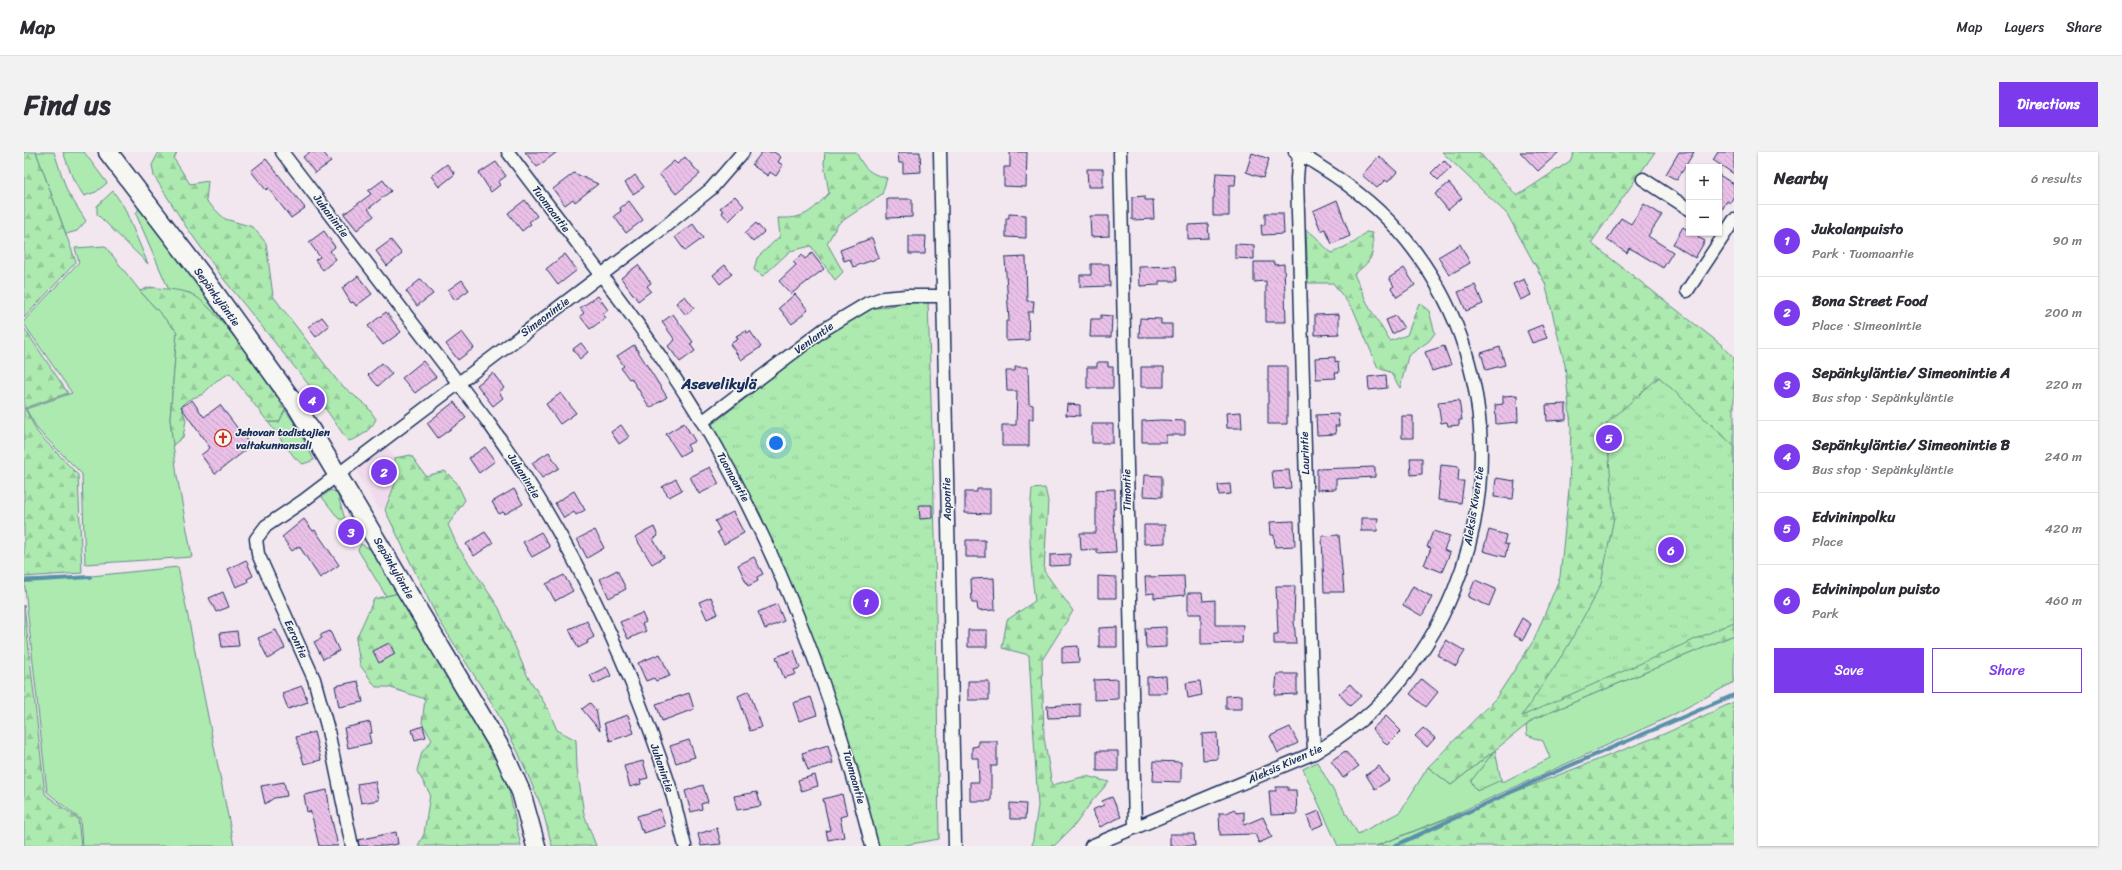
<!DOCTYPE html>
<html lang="en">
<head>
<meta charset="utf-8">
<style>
  body { margin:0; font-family:Sriracha,sans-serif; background:#f2f2f3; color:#2b2b33 }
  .controls { position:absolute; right:12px; top:12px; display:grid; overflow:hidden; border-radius:0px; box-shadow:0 1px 3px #0004 }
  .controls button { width:36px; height:36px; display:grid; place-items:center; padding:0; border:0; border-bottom:1px solid #e1e1e2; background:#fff; color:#2b2b33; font:20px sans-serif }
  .you { position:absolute; left:752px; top:291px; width:14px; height:14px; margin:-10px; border:3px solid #fff; border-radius:50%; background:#1a73e8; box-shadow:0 0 0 6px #1a73e833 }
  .badge { display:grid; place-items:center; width:26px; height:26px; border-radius:50%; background:#7c3aed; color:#fff; font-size:13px; font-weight:700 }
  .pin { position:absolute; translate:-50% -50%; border:2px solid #fff; box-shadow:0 1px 4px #0006 }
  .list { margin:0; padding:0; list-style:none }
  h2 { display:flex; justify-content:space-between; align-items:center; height:52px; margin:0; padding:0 16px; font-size:17px }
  h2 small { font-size:13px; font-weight:400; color:#7c7c81 }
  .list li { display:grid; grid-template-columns:26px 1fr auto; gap:12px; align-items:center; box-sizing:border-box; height:72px; padding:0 16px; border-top:1px solid #e1e1e2 }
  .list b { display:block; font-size:15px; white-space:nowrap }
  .list p { margin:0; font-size:13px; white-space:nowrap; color:#7c7c81 }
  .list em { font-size:13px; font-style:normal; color:#7c7c81 }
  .actions { display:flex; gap:8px; padding:12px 16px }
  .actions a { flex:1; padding:9px 0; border:1px solid #7c3aed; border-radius:0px; text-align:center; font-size:14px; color:#7c3aed }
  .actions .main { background:#7c3aed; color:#fff }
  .map { position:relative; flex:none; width:1710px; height:694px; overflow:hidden; border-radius:0px }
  header { display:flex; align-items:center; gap:24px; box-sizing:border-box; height:56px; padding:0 20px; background:#fff; border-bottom:1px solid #e1e1e2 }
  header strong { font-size:19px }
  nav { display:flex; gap:22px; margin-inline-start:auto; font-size:14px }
  .intro { display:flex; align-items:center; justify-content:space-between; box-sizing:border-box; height:96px; padding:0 24px }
  h1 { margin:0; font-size:28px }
  .button { padding:10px 18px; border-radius:0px; background:#7c3aed; color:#fff; font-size:14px; font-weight:700 }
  main { display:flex; gap:24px; padding:0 24px }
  aside { flex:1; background:#fff; border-radius:0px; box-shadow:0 1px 3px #0004 }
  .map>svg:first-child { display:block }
  .built { fill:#f0dbed }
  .grass { fill:#adeab0; stroke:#648c87 }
  .forest { fill:url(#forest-firs); stroke:#648c87 }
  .park { fill:url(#park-tufts); stroke:#648c87 }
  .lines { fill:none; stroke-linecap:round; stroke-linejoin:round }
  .stream { stroke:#5991a8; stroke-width:4 }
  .building { fill:url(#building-back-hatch); stroke:#1b2f5e }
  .street-casing { stroke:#1b2f5e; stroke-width:15 }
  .secondary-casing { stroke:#1b2f5e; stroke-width:21 }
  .street { stroke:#f6f6f2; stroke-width:12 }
  .secondary { stroke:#f6f6f2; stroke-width:18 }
  .labels { text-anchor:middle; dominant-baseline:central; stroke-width:3; stroke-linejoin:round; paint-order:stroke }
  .street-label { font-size:11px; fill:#1b2f5e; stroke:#f6f6f2 }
  .poi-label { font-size:11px; font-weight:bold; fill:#1b2f5e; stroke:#f6f6f2; text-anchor:start }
  .district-label { font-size:15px; font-weight:bold; fill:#1b2f5e; stroke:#f6f6f2 }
</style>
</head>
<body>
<header>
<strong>Map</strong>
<nav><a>Map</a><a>Layers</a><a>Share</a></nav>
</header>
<div class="intro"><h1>Find us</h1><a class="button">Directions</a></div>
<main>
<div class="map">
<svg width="1710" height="694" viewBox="0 0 1710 694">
  <defs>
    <pattern id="forest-firs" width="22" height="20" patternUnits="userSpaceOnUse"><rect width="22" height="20" fill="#adeab0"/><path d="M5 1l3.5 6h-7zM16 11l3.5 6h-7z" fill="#94c99a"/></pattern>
    <pattern id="park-tufts" width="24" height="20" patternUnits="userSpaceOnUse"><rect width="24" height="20" fill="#adeab0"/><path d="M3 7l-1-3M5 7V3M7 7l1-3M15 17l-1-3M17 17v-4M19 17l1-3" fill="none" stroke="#94c99a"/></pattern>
    <pattern id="building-back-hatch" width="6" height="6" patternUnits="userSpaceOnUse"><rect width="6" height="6" fill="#eac0e7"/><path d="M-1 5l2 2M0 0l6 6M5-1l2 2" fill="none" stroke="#c8a5c9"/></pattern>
  </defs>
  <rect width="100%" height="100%" fill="#f2e6ef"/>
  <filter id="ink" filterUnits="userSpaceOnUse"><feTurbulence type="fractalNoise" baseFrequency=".025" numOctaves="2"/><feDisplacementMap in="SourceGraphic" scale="8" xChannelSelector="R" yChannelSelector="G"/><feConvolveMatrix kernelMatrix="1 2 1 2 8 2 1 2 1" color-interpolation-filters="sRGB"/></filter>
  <g filter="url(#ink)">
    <path class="built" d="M361 292 390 333 356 358 334 322V315Z"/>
    <path class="grass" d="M12 0H30L43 39 62 69 53 79 42 82Z
      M39 0H60L83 31 72 40 60 44 49 27Z
      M89 39 100 55 124 112 73 62V54Z
      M115 56 189 152 222 201 186 157 166 141 145 138 112 62Z
      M81 94 116 139 153 180 146 267 153 324 168 405 61 412 58 322 14 278 2 257 48 241 0 172V169L55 110 51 96Z
      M261 258 272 273 290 308 279 312 271 306 244 270H255Z
      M307 338 313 341 321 367H315L298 345Z
      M337 392 351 400 375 441 362 444 334 398Z
      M154 415 210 694H58L56 667 23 640 0 427 58 425Z
      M1710 483V530L1645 565 1425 665 1352 694H1314L1279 617 1293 610 1334 682 1376 660 1404 615 1427 633 1471 598 1448 629H1481L1526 606 1519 589 1503 583 1502 574 1510 567Z"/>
    <path class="forest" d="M0 0H12L52 110 0 166Z
      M135 0H153L150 7 166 32 184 29 182 49 201 67 229 75 242 91 249 144 315 231 343 254 352 267C347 278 335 287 324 289L285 233 198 125 161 73 130 24 128 13Z
      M801 0H832C840 16 845 22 863 26L858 42 814 72 803 91 819 120 811 128 787 94 766 99 739 124 730 118 733 106 756 84 754 66C781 67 787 60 805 41L800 12Z
      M1418 0H1455L1493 44 1546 9 1550 0H1631L1567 91 1699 194 1710 206V483L1510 567 1427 633 1404 615 1472 546 1510 488 1536 425 1545 337 1547 276 1541 213 1521 131 1483 62Z
      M1282 78C1294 84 1297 93 1308 101L1331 90 1342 80 1348 81C1351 103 1348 109 1330 122L1345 155 1366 189 1383 183 1395 151 1405 159 1411 181 1405 189 1384 204 1376 236 1366 220 1354 216 1330 159 1309 131H1284Z
      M126 135C138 137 153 137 165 141 190 149 246 234 261 258L255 270H244L206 221 192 229 179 242 164 248 157 254 162 268 159 285 149 293 146 267 153 180 116 139Z
      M0 176 44 241 1 256 13 280 54 323 58 421 0 425Z
      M387 303 402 324 421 319 433 331 441 348 424 373 434 395 475 456 503 523 524 557 533 578 552 588 553 616 560 662 572 694H528L518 656 494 600 469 553 413 465 361 358 372 329 370 306Z
      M1021 336 1024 349 1020 419 1049 459 1018 508 1020 585 1028 633 1062 624 1085 630 1068 649 1051 673 1030 694H1008L1014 654 1005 503 978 496 983 468 1011 449C1006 412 1004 374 1008 337Z
      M375 441 478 619 485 639 497 694H394L400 682 406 642 393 619 398 600 408 588 398 571 401 547 364 535H352L336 513 332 487 350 447Z
      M0 453 21 642 54 667 57 694H0Z
      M1710 550V694H1352L1640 582Z"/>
    <path class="park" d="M904 148 911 383 915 687 876 694H852L801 517 736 361 686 274 800 185 846 157Z
      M1635 225 1710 294V470L1498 564 1544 494 1577 432 1590 365 1582 272Z
      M1471 598 1477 628 1453 639 1447 629Z"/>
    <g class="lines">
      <path class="stream" d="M0 429 66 425
        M1370 694 1522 624 1710 543"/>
    </g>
    <path class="building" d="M286 0H299L307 10 291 21 279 5Z
      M501 0H533L513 15Z
      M738 0H750L757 5 754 10 759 13 752 24 746 20 744 24 728 13Z
      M874 0H896L897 20 879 21V11H875Z
      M986 0H1003L1002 35 980 34V15H986Z
      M1496 0H1535L1514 19Z
      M1655 0H1670L1653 28 1642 22Z
      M1694 0H1710V22L1689 8Z
      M1228 1 1245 7 1239 26 1222 20Z
      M1355 4 1373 20 1364 30 1361 28 1353 36 1338 23Z
      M661 5 676 22 652 42 635 22 650 9 653 12Z
      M242 7 281 56 267 66 244 36 242 38 227 19Z
      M1420 8 1427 16 1414 28 1407 21Z
      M472 10 482 24 474 30 476 33 467 40 455 21Z
      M423 12 431 22 415 35 407 24Z
      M1063 17H1079V35H1064Z
      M550 21 574 32 551 50 549 47 541 53 529 37Z
      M1192 21 1212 22 1211 33H1205V64H1189V46H1190Z
      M611 23 620 35 609 42 601 31Z
      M1695 23 1710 32V44L1706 51 1703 49 1695 63Z
      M359 28 367 39 344 57 350 64 333 78 320 62 347 42 344 39Z
      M1425 31 1438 46 1424 58 1411 42Z
      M711 44 720 54 705 69 698 61 699 59 696 56Z
      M1121 44V48H1129L1130 67 1108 68V45Z
      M863 47H888V65L863 66Z
      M501 48 513 64 505 70 507 72 498 79 484 61Z
      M1313 48 1326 84 1308 92 1301 77 1297 79 1289 59Z
      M605 49 619 68 602 81 590 64 597 59 596 56Z
      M1620 52 1638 63 1624 84 1649 100 1639 116 1611 99 1605 96 1603 101 1583 88 1597 66 1607 72Z
      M1241 61H1259L1260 82 1238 83 1237 73H1241Z
      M985 62 1002 63V86L982 85V66H985Z
      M1066 64H1085V84L1067 85Z
      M732 71 740 80 729 90 721 81Z
      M669 72 679 86 661 99 651 85Z
      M1184 72 1185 86 1164 87V73Z
      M1659 75 1665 79V81H1677L1674 85 1681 89 1671 106 1649 92Z
      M300 79 311 95 306 99 312 107 299 118 291 108 296 105 285 90Z
      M885 84H902L901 102H885Z
      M848 86 855 106 829 115 826 107 820 109 816 98Z
      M367 88 378 102 363 114 352 99Z
      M1211 92 1230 93V107L1211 106Z
      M1436 92 1446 111 1425 123 1414 105Z
      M788 101 800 117 767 142 755 129 772 113 769 110 778 103 781 107Z
      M541 102 553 118 534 133 522 117Z
      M1002 105 1003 149H1010L1009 160H1004L1005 188 982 189V169H985L981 106Z
      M1230 110H1250V113L1260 112 1262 170H1242V129L1230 130Z
      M1067 112H1085L1086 134 1056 135V123H1067Z
      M614 113 627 131 623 134 627 139 614 149 597 126Z
      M701 113 708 122 696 132 689 123Z
      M1152 114 1153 129H1135V133L1116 134 1115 115Z
      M1380 116 1391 133 1373 145 1367 136 1370 134 1365 126Z
      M334 124 348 142 332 154 329 150 327 151 318 136Z
      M397 127 409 142 393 154 382 139Z
      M1500 127 1507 143 1496 148 1489 132Z
      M438 128 445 138 431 148 424 138Z
      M1451 133 1459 152 1442 159 1434 140Z
      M771 142 784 158 768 172 755 156Z
      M574 144 584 158 579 162 582 166 566 177 556 164 560 161 556 156Z
      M661 144 670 156 662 163 652 151Z
      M362 160 377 180 359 193 344 174Z
      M649 162 669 190 666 192 671 199 656 210 644 194 651 188 638 170Z
      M1315 162V182L1291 183V163Z
      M1077 163 1088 164 1087 185H1066L1067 167H1077Z
      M1372 164 1380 176 1368 182 1362 168Z
      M298 165 305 174 292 185 284 175Z
      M1116 166 1137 167V172H1148V185H1115Z
      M1518 173 1523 186 1508 191 1503 179Z
      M722 178 723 181 726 179 737 195 717 208 706 192 714 187 712 184Z
      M438 180 450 196 434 208 422 192Z
      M557 191 564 200 556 207 549 197Z
      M610 193 643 245 626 256 607 226 605 227 597 216 600 214 593 204Z
      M1420 194 1427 213 1408 219 1401 200Z
      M1476 195 1481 213 1462 218 1457 201Z
      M1311 205V210L1314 209 1315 221H1311L1312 226 1292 227 1291 206Z
      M399 209 412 225 391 241 378 226Z
      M1073 210H1084V215H1089V236H1063V215H1073Z
      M358 211 368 222 354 234 344 223Z
      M1244 214H1263V272H1244Z
      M991 215H1004L1005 252 1009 253V267H1005V294H978V273H992L993 239H983L982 219H991Z
      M1117 215H1140V235H1117Z
      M469 221 480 236 475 240 479 246 469 254 453 233Z
      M1362 223 1363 236 1345 238 1344 225Z
      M537 241 552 261 536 272 522 252Z
      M1493 243 1494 270 1472 272 1471 253 1479 252V244Z
      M168 248 180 265 196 253 227 294 191 322 177 303 186 296 157 255Z
      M1435 248 1438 268H1435V273L1424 274 1423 270 1417 271 1414 250Z
      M430 250 442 266 414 286 403 271Z
      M1043 252 1056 253V264L1042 263Z
      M1542 252V268L1523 269 1522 253Z
      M1217 260 1218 276H1203L1202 261Z
      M1314 262 1315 274H1311L1312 282 1293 283 1292 263Z
      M1378 264H1389V286H1378Z
      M1137 268 1161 269V283H1142V290H1118V269Z
      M660 271 671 289 663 293 666 298 656 304 642 282Z
      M1068 272H1089V291H1068Z
      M597 273 605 285 595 292 587 280Z
      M461 295 471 309 455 321 445 306Z
      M525 300 535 316 518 326 508 311Z
      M1386 306H1398V322L1387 323Z
      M359 308 373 318 362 333 348 323Z
      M1417 313 1435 315 1434 329H1440L1437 351 1414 348Z
      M686 315 695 332 675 342 666 325Z
      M1351 315V325L1312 327V337L1293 338V317Z
      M1265 318 1267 336 1250 337 1248 319Z
      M1120 323 1138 324V345L1119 344Z
      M1472 326 1491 329 1489 347 1470 345Z
      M652 327 658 338 645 345 638 335Z
      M1206 332 1207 342 1195 343 1194 333Z
      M490 337 499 352 481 362 479 360 475 362 468 350Z
      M953 337H966V362L941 361V340H953Z
      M1091 337V357H1089L1092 400 1073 401V397L1057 398 1056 381H1072V338Z
      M550 339 561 358 552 363 550 360 540 366 531 351Z
      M895 353H908V366L896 367Z
      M709 360 720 381 700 392 693 380 696 378 691 369Z
      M1337 366H1354L1353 379H1337Z
      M280 367 289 379 291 378 315 413 296 426 275 394 268 399 258 385Z
      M1270 369 1271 394 1251 395 1250 383H1247L1246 370Z
      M1120 373H1141V391L1120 392Z
      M630 375 634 384 629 387 640 405 628 412 611 385Z
      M571 378 580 396 563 406 553 387Z
      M1465 378 1482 383 1480 392 1484 393 1481 405 1459 399Z
      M1409 379 1426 384 1420 398 1426 401 1418 420 1400 413 1407 396 1403 395Z
      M461 380 469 391 450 404 442 392Z
      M517 380 526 395 508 405 499 390Z
      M1315 383 1320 440H1300L1298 384Z
      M942 388H961V405H942Z
      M1046 402V413L1026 414V403Z
      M730 405 739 422 733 425 734 429 724 434 714 413Z
      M222 408 229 424 223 427 224 430 212 435 204 417Z
      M593 418 602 437 585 446 576 427Z
      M540 423 549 439 531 449 522 432Z
      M1074 424 1092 425V446H1074Z
      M1160 424 1161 443 1130 446V441L1122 442 1121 425Z
      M970 426 971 458 954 459 953 451H948L947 427Z
      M1451 428 1472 437 1465 454 1444 445Z
      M1252 434H1271L1270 469 1272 492H1250V482H1254Z
      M1389 434 1408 445 1398 464 1379 453Z
      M199 440 205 455 192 460 185 446Z
      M1164 441H1178L1179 449 1191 448V473H1219L1218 491 1177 492V462H1164Z
      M687 445 694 462 683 467 675 450Z
      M753 452 760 469 741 477 734 460Z
      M618 461 622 470 618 472 622 479 604 487 596 470Z
      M1498 466 1507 472 1499 488 1489 483Z
      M563 469 570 485 563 489 564 491 554 496 545 477Z
      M1093 475V495H1075V476Z
      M1142 475V495L1122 496 1121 476Z
      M252 478 261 496 244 507 234 486Z
      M944 478H963V495H944Z
      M213 479 215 494 198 495 196 481Z
      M306 479 315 499 299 507 290 490 298 486 296 483Z
      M1422 488 1441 499 1432 514 1413 503Z
      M365 491 371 502 355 511 349 499Z
      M1054 494 1055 510 1038 511V495Z
      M770 498 776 516 770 518 772 522 760 526 752 505Z
      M636 502 646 524 632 529 630 526 622 529 614 511Z
      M583 515 587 524 570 532 566 523Z
      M1253 522H1273V542L1251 543Z
      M1142 524 1143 541H1123V525Z
      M1094 527V547L1070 548V528Z
      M1398 527 1414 540 1402 555 1386 542Z
      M334 529 339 550 315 555 311 534Z
      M944 529H965V548H944Z
      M1176 529 1178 543 1164 546 1162 531Z
      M1326 532 1337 544 1326 554 1315 542Z
      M278 534 284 550 264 557 258 541Z
      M725 539 738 575 726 579 714 544Z
      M665 541 670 557 638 569 632 552Z
      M1218 543V557H1202V544Z
      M787 545 793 563 775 569 769 551Z
      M566 551 572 558 576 579 558 557Z
      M1056 552V565L1024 566 1023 554Z
      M604 563 610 581 586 589 580 571Z
      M1362 564 1377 579 1363 593 1348 577Z
      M346 570 348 581 345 582 347 591 324 596 320 576Z
      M399 574 402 585 391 588 388 578Z
      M1266 575 1274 591 1254 601 1246 584Z
      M1399 576 1411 586 1403 595 1391 584Z
      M290 580 297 608 280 612 272 585Z
      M1193 581 1194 607 1179 608 1178 582Z
      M665 588 671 605 652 611 646 594Z
      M954 589H973V614H967V649H946V630H955L954 606H948V595L954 594Z
      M804 593 809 611 784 618 778 601Z
      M1073 599H1094V619H1073Z
      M1321 599 1335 614 1319 626 1307 609Z
      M619 609 624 626 616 628 617 632 606 635 600 614Z
      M1130 609 1157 610V630L1129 629Z
      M1355 614 1365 628 1351 637 1342 623Z
      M791 623 794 634 777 639 774 628Z
      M351 629 355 648 337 651 333 632Z
      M260 630 263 644 250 646 241 652 237 634Z
      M679 633 684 650 677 652 678 657 667 660 661 639Z
      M1252 635H1264V638H1272L1273 662 1247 663 1245 639H1252Z
      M303 638 306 660 314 694H295L288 664 286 659 283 660 280 643Z
      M733 640 737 654 713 658 710 644Z
      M818 642 823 663 816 665 820 685 804 688 802 679 806 678 799 647Z
      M1088 645 1097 665 1076 675 1068 658 1080 653 1078 649Z
      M986 651 1002 652 1001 667H986Z
      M636 657 641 674 620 681 619 678H617L613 664Z
      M1210 657 1212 661 1220 660V673L1239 665 1248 685 1235 691 1231 682 1196 683 1195 661H1203Z
      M1295 659 1300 672 1288 677 1283 664Z
      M693 676 697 692 677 694 674 682Z
      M372 680 374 692 362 694H335L334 688Z
      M1146 682H1170L1171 694H1146Z"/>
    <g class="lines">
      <g class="street-casing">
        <path id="street" d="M258 0 464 270C542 378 601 501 643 626 651 648 655 672 661 694
          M484 0C550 89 622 175 679 271 756 402 811 547 848 694
          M916 0 931 694
          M1096 0 1111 675
          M1275 1 1273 27 1290 601
          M1619 27 1665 57
          M1663 139 1710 68
          M678 270 799 178 844 151 859 146 882 144H918
          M328 694 303 574 290 527 234 402 232 387 242 374 279 349 634 80 687 37 719 0
          M1067 694 1290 601C1317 585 1343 566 1365 542 1478 416 1490 222 1383 89 1359 59 1329 35 1297 15 1289 10 1280 3 1271 0"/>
      </g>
      <g class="secondary-casing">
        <path id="secondary" d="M84 0 178 123 273 255 480 602 497 640 512 694"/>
      </g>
      <use href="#street" class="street"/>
      <use href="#secondary" class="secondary"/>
    </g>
  </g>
  <defs>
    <g id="church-ring" transform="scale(0.9)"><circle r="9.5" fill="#f6f6f2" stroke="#c8321e" stroke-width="1.5"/><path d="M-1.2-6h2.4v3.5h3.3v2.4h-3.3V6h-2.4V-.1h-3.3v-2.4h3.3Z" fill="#c8321e"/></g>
  </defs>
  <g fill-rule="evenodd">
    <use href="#church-ring" x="199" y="286"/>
  </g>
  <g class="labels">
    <g class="street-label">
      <text transform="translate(527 57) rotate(53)">Tuomaantie</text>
      <text transform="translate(307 64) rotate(53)">Juhanintie</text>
      <text transform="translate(193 145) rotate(54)">Sepänkyläntie</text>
      <text transform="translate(521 165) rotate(-37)">Simeonintie</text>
      <text transform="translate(790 186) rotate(-36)">Venlantie</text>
      <text transform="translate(1281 301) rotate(-92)">Laurintie</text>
      <text transform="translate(500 324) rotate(58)">Juhanintie</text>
      <text transform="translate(709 325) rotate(61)">Tuomaantie</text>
      <text transform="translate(1103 338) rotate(-91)">Timontie</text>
      <text transform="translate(923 347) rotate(-91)">Aapontie</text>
      <text transform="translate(1450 354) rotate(-81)">Aleksis Kiven tie</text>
      <text transform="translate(370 416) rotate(60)">Sepänkyläntie</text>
      <text transform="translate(272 487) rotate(65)">Eerontie</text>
      <text transform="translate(1261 612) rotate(-24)">Aleksis Kiven tie</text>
      <text transform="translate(638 616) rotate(71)">Juhanintie</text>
      <text transform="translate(830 625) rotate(74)">Tuomaantie</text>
    </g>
    <g class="poi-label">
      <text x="212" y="280">Jehovan todistajien<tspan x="212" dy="13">valtakunnansali</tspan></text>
    </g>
    <g class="district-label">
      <text x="695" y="232">Asevelikylä</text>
    </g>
  </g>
</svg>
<div class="controls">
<button>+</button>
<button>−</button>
</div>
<div class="you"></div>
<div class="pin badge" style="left:842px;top:450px">1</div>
<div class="pin badge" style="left:360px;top:320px">2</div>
<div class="pin badge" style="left:327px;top:380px">3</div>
<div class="pin badge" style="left:288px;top:248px">4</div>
<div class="pin badge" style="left:1585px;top:286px">5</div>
<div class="pin badge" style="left:1647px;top:398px">6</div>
</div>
<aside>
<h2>Nearby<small>6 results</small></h2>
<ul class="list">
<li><span class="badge">1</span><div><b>Jukolanpuisto</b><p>Park · Tuomaantie</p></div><em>90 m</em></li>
<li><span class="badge">2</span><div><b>Bona Street Food</b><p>Place · Simeonintie</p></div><em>200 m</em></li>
<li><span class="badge">3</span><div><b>Sepänkyläntie/ Simeonintie A</b><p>Bus stop · Sepänkyläntie</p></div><em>220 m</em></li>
<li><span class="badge">4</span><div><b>Sepänkyläntie/ Simeonintie B</b><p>Bus stop · Sepänkyläntie</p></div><em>240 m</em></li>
<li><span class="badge">5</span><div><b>Edvininpolku</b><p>Place</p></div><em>420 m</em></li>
<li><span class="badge">6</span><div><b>Edvininpolun puisto</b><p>Park</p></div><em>460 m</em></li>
</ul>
<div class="actions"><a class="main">Save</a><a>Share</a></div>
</aside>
</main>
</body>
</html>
